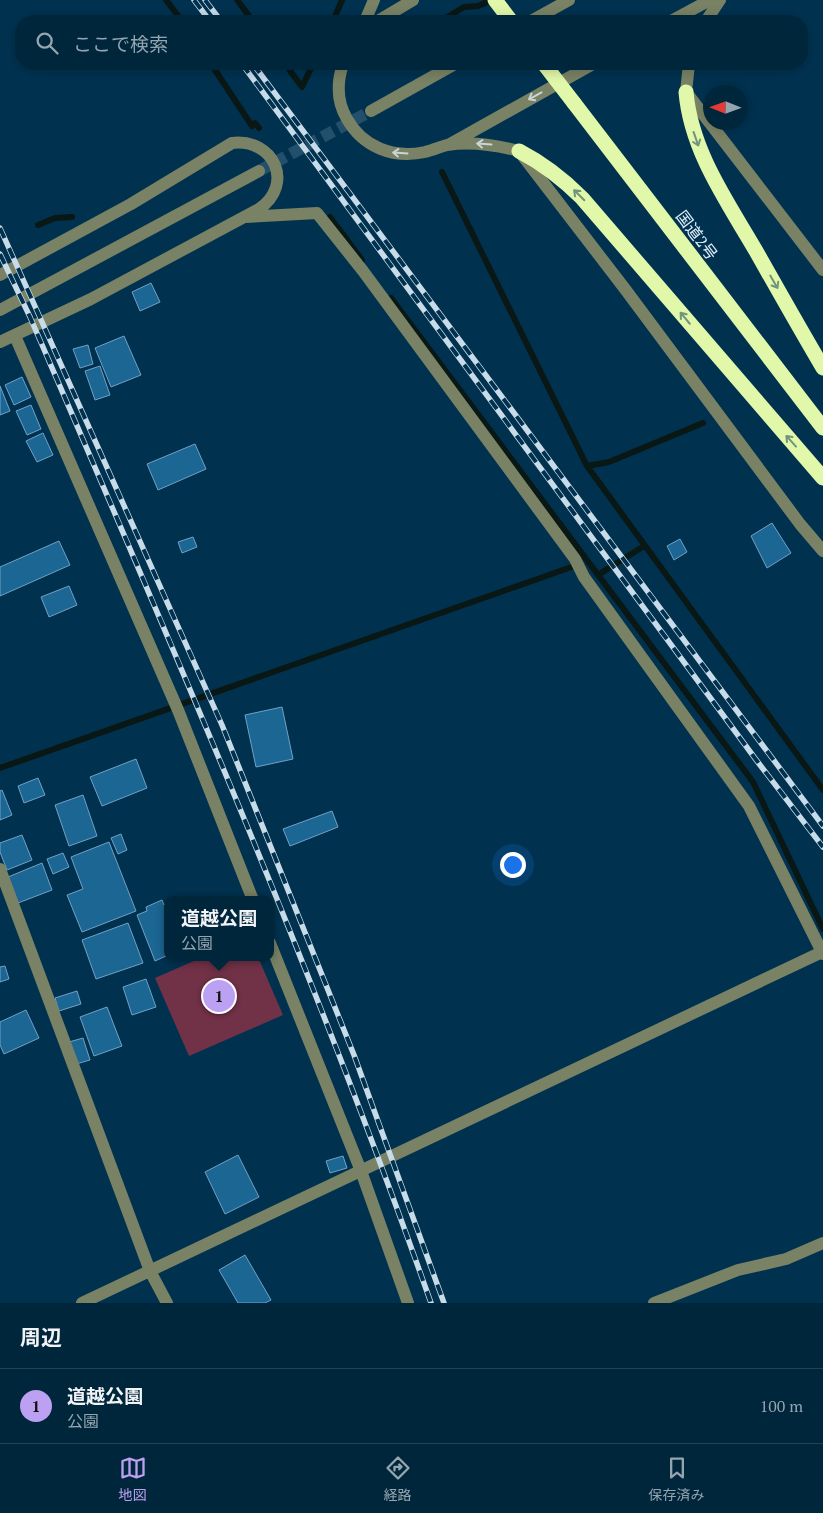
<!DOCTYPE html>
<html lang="ja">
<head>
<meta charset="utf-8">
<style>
  body { margin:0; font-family:"PT Serif","Noto Sans JP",serif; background:#0a2e43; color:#f1f3f6 }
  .compass { position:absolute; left:703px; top:85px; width:45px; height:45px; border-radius:50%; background:#00263c; box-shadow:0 2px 12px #0003; rotate:271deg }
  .you { position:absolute; left:512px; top:864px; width:18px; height:18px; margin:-12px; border:4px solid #fff; border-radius:50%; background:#1a73e8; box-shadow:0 0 0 8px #1a73e833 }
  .badge { display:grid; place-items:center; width:32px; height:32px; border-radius:50%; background:#bca0f2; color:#111; font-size:16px; font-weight:700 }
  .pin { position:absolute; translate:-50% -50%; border:2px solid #fff; box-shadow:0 1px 5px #0006 }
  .popup { position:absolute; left:164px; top:896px; width:110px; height:65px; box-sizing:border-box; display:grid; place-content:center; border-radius:10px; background:#00263c; filter:drop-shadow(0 1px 4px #0005); font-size:16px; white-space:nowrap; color:#95a5af }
  .popup b { font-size:19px; color:#f1f3f6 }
  .popup::after { content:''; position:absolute; left:50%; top:100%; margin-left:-10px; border:10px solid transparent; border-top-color:#00263c }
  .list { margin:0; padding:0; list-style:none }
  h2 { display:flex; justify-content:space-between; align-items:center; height:65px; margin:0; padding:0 20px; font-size:21px }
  h2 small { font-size:16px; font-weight:400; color:#95a5af }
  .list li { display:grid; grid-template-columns:32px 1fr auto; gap:15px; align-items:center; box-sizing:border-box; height:75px; padding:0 20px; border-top:1px solid #224356 }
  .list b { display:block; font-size:19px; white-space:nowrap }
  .list p { margin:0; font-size:16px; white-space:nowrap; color:#95a5af }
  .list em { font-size:16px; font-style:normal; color:#95a5af }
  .icon { flex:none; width:28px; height:28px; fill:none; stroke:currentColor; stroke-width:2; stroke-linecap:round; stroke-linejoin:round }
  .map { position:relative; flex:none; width:823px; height:1303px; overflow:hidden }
  .search { position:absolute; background:#00263c; box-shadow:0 2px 12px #0003; left:15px; right:15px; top:15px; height:55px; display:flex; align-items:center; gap:12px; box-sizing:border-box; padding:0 18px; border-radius:20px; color:#95a5af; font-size:19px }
  .sheet { height:140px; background:#00263c }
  nav { display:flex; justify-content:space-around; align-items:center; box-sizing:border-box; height:70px; border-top:1px solid #224356; background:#00263c; font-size:14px; color:#95a5af }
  nav a { display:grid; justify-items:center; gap:2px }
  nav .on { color:#bca0f2 }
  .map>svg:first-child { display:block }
  .green { fill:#713146 }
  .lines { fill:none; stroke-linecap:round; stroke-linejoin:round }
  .stream { stroke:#091715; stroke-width:6 }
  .building { fill:#1c6694; stroke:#71a1c5 }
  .minor-tunnel { stroke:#224f6a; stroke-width:12; stroke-dasharray:12 6; stroke-linecap:butt }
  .minor { stroke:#798264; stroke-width:12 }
  .highway { stroke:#e1f7a9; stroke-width:15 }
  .rail-casing { stroke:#c8dbe8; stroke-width:5.5 }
  .rail { stroke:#003250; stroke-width:4; stroke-dasharray:11; stroke-linecap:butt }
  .highway-bridge { stroke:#e1f7a9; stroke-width:15 }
  .oneway { stroke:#c8d5d6 }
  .oneway2 { stroke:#70947c }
  .labels { text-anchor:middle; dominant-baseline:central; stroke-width:4; stroke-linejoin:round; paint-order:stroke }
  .street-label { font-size:16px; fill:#e2f1fc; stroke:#003250 }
</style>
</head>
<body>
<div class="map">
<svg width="823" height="1303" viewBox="0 0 823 1303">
  <rect width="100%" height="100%" fill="#003250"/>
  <path class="green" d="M203 957H258L283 1015 189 1056 155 978Z"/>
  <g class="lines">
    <path class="stream" d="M166 0 182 21
      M237 0 253 21
      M444 19 464 7 478 6 492 0
      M333 21 342 0
      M211 64 252 126 255 123 259 128
      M285 64 302 87 313 64
      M442 172 587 466 823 790
      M330 217 362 260
      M38 225 55 218 72 217
      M391 298 753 782 823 929
      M587 466 609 462 703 423
      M598 575 644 546
      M0 768 580 564"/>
  </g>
  <path class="building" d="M151 283 160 302 140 311 132 292Z
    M124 336 141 375 111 387 95 348Z
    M88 345 93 364 80 368 73 349Z
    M100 366 110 395 95 400 85 371Z
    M22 377 31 397 14 405 5 385Z
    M0 386 10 411 0 415Z
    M31 405 41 429 27 435 16 411Z
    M43 433 53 455 37 462 26 441Z
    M195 444 206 469 158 490 147 464Z
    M772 523 791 553 767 568 751 536Z
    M193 537 197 547 182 553 178 542Z
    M680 539 687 552 674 560 667 546Z
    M59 541 70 565 0 596V567Z
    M69 586 77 605 49 617 41 597Z
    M282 707 293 759 256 767 245 715Z
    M136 759 147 788 102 806 90 777Z
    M38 778 45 795 24 803 18 786Z
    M2 790 12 815 0 820V791Z
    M83 795 97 836 69 846 55 805Z
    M332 811 338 827 290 846 283 829Z
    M121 834 127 850 118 854 111 838Z
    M22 835 32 860 7 870 0 852V843Z
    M109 842 136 911 82 932 67 895 83 889 71 857Z
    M63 853 69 867 53 874 47 859Z
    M42 863 52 890 18 903 8 877Z
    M162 900 164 905 168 903V955L155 961 137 915 147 911 146 907Z
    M128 923 143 963 96 979 82 940Z
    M5 966 9 979 0 982V967Z
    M146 979 156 1007 132 1015 123 987Z
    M77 991 81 1004 59 1011 55 998Z
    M107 1007 122 1046 94 1056 80 1017Z
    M26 1010 39 1038 4 1054 0 1045V1022Z
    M83 1038 90 1060 76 1064 69 1042Z
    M238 1155 259 1197 225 1214 205 1172Z
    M343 1156 347 1168 330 1173 326 1161Z
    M245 1255 271 1300 265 1303H238L219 1270Z"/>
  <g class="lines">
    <path class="minor-tunnel" d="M259 171 371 111"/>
    <path class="minor" d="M365 21 374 0
      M378 21 413 0
      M531 21 569 0
      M671 21 710 0
      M706 21 720 0
      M343 64C337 82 337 102 347 119 363 147 393 159 425 152 433 150 440 147 447 145 471 141 496 145 519 151L625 289 800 524 823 551
      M689 64 686 92 823 270
      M371 111 455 64
      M450 144 593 64
      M245 217 317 213 363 271 575 559 584 577 749 806 823 954
      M0 275 131 204 232 143C274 138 295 184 259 209L91 299 0 342
      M0 310 259 171
      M15 336 178 710 253 900
      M0 869 150 1271 167 1303
      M270 943 361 1171 408 1303
      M82 1303 822 952
      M654 1303 738 1270 786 1259 823 1243"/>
    <path class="highway" d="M495 0 511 21
      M686 92C691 151 727 201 756 251 778 290 800 329 823 368
      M574 103 823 428
      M519 151C544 164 563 179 582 198L823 478"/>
    <g class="rail-casing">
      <path id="rail" d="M194 0 210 21
        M205 0 221 21
        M242 64 757 761 823 847
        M253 64 823 826
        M0 228 222 725 354 1055 444 1303
        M0 254 30 317C171 643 313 968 431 1303"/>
    </g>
    <use href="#rail" class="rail"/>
    <path class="highway-bridge" d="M544 64 574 103"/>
  </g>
  <defs><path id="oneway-shaft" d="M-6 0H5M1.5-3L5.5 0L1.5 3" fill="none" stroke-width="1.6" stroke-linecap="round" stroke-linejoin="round" transform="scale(1.25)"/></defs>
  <g class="oneway">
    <use href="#oneway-shaft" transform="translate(535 96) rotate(151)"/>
    <use href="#oneway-shaft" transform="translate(484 144) rotate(-176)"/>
    <use href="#oneway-shaft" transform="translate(400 153) rotate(-176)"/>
  </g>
  <g class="oneway2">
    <use href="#oneway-shaft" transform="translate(696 139) rotate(71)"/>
    <use href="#oneway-shaft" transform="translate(579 195) rotate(-135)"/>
    <use href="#oneway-shaft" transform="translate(774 282) rotate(60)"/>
    <use href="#oneway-shaft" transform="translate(685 318) rotate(-130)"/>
    <use href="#oneway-shaft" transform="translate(791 441) rotate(-132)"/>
  </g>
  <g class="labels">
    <g class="street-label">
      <text transform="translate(697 235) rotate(53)">国道2号</text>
    </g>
  </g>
</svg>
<svg class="compass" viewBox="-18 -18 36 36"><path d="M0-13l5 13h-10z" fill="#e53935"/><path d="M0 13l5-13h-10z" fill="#95a5af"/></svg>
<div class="you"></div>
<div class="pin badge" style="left:219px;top:996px">1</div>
<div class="popup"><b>道越公園</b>公園</div>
<div class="search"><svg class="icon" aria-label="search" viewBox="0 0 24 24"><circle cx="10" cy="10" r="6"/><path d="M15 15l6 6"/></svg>ここで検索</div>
</div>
<section class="sheet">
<h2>周辺<small></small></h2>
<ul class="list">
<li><span class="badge">1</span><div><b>道越公園</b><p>公園</p></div><em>100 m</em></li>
</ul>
</section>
<nav>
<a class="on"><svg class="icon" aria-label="map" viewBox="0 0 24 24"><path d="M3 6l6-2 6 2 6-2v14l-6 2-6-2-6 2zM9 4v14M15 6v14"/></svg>地図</a>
<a><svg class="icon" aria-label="directions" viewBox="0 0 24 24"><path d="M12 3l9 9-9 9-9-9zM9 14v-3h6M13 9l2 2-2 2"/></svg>経路</a>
<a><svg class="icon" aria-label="saved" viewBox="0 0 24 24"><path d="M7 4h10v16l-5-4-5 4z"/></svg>保存済み</a>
</nav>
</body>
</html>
